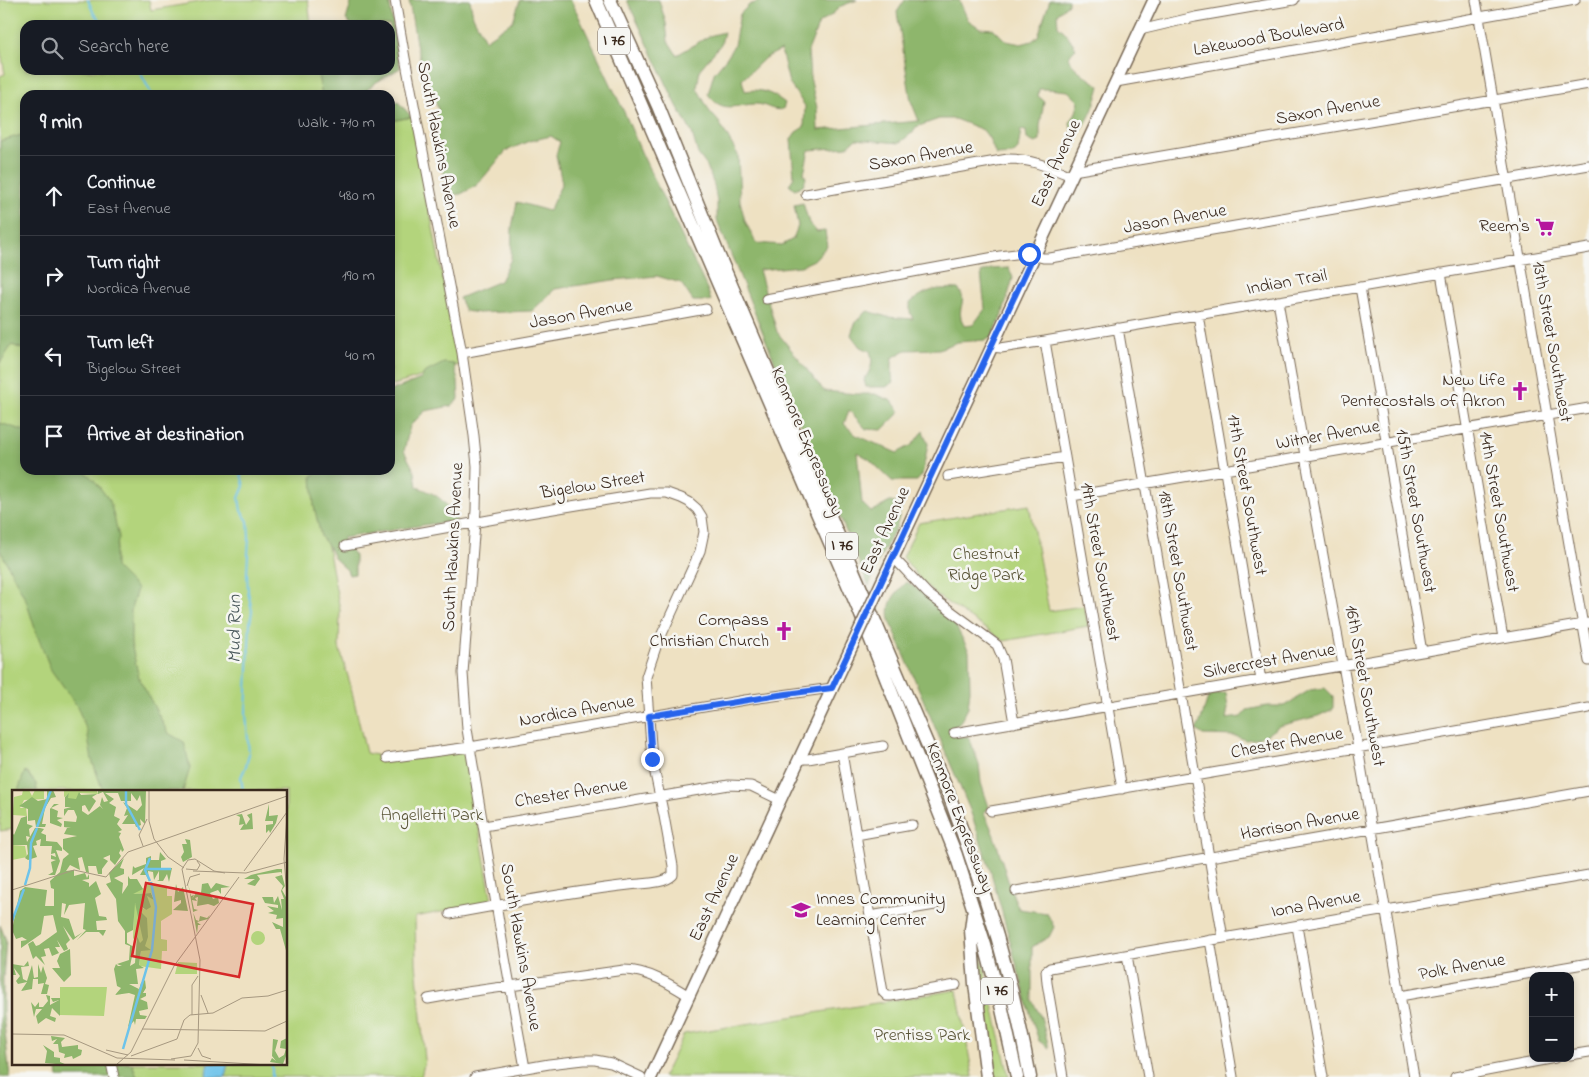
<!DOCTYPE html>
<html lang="en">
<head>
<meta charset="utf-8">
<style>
  body { margin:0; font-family:"Indie Flower",sans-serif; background:#242831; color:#f1f3f6 }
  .controls { position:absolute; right:15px; bottom:15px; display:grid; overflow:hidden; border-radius:10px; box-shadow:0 2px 8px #0003 }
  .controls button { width:45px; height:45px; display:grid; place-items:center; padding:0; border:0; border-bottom:1px solid #363941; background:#171b24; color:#f1f3f6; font:25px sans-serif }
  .stop { position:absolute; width:15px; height:15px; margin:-11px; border:4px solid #2563eb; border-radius:50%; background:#fff }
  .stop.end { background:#2563eb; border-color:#fff; box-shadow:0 1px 5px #0008 }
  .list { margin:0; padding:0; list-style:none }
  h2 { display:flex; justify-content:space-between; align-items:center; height:65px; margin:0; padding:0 20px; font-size:21px }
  h2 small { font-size:16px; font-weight:400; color:#9ea1a6 }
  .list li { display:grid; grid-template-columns:32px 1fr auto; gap:15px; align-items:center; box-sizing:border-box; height:80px; padding:0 20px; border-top:1px solid #363941 }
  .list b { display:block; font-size:19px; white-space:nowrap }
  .list p { margin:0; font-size:16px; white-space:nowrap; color:#9ea1a6 }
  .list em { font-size:16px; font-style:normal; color:#9ea1a6 }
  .icon { flex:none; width:28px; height:28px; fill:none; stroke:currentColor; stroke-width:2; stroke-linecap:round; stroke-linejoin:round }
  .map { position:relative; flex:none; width:1589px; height:1077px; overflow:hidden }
  .search { position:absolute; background:#171b24; box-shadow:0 2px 8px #0003; left:20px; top:20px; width:375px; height:55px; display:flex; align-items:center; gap:12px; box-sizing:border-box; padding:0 18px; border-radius:15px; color:#9ea1a6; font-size:19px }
  .panel { position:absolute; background:#171b24; box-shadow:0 2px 8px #0003; left:20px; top:90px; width:375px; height:385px; border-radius:15px }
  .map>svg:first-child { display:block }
  .green { fill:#b3d47c; stroke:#777f4d }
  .forest { fill:#8eb66c; stroke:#647045 }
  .water { fill:#6dc3ea; stroke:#547684 }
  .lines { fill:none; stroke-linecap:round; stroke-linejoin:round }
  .stream { stroke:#6dc3ea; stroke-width:2 }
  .minor-casing { stroke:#7a6a57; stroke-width:11 }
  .major-casing { stroke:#7a6a57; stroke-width:14 }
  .highway-casing { stroke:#7a6a57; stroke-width:15 }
  .minor { stroke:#fff; stroke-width:9 }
  .major { stroke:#fff; stroke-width:11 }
  .highway { stroke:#fff; stroke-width:12 }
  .major-bridge-casing { stroke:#7a6a57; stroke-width:14; stroke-linecap:butt }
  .major-bridge { stroke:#fff; stroke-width:11 }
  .route { stroke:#2563eb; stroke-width:6 }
  .labels { text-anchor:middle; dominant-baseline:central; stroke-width:5; stroke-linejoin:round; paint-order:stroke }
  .shield { fill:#f6f6f2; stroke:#73675e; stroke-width:1 }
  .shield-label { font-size:16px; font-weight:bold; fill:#3b2a1e }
  .street-label { font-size:18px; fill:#3b2a1e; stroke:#f6f6f2 }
  .poi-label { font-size:18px; fill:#3b2a1e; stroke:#f6f6f2; text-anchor:end }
  .park-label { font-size:18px; fill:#595436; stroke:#f6f6f2 }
  .water-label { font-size:19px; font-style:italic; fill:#4a585b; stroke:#f6f6f2 }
  .inset-river { fill:none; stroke:#6dc3ea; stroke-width:2.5 }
  .inset-road { fill:none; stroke:#a69880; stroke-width:1 }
  .view { fill:#d62828; fill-opacity:0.15; stroke:#d62828; stroke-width:2.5 }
  .inset-edge { fill:none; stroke:#3b2a1e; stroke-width:2.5 }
</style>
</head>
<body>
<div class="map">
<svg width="1589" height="1077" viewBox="0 0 1589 1077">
  <rect width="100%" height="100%" fill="#f6f6f2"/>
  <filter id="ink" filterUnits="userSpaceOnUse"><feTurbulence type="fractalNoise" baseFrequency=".02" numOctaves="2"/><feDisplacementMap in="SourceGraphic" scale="10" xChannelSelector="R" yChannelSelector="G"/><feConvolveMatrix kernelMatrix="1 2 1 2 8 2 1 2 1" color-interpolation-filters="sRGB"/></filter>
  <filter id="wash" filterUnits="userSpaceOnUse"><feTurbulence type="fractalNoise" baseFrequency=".0096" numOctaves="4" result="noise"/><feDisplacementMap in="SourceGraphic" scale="20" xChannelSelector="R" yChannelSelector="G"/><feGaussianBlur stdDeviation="1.12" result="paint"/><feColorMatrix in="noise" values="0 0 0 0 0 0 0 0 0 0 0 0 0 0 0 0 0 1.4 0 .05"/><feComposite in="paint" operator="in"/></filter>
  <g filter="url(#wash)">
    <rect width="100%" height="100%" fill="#eee1c2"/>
    <path class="green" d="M0 0H149L151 10 212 0H308L311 25H25V70H317L322 95H25V146L0 151V76L5 74 0 47Z
      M412 117 459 365 390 386V121Z
      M0 340 25 350V470H365L318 495 340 610 339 647 350 683 366 753 376 755 380 762 459 751 466 754 492 902 415 917 416 963 425 1060 421 1077H137L132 1063H286V791H37L36 784 26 771 18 791H14V829L0 831Z
      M1029 505 1049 611 1084 606 1088 626 1004 641 936 595 919 578 903 557 919 523Z
      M976 937 987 978 1009 1077H992Z
      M957 990 973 1077H663L684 1034Z"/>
    <path class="forest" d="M352 0H389L400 68 375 83 361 95H322L317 70H390V25H352L346 20Z
      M409 0H470L473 16 485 40 513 21 520 0H571L625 114 642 154 708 291 711 301H693L681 283 657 276 613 280 555 289 532 311 478 313 465 311 459 298 500 281 511 259 512 227 517 202 549 211 562 183 556 155 560 142 551 136 529 141 506 151 477 185 461 194 450 195 432 133 438 109 417 49Z
      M627 0H659L666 23 668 41 677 55 709 36 724 32 721 44 700 69 697 88 710 112 719 122 738 155 740 201 745 221 756 243 782 245 793 239 798 226 794 205 803 203 809 223 817 232 825 231 827 246 814 260 801 266 759 270 777 332 824 391 857 394H875L892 401 900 412 882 430 866 429 849 410 844 424 856 435 897 453 912 445 923 431 928 444 922 475 917 481H892L869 459 857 452 862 503 871 512 890 502 902 504 897 525 877 564 869 586 776 365 717 220V202L714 185 707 166 698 154 692 133 676 104Z
      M764 0H857L841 6 830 16 819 23 808 51 810 77 817 108 818 130 919 121 911 101 897 12 905 0H959L968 20 980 28 994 29 1006 41 1021 44 1032 41 1038 36 1050 0H1068V4L1057 14 1058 26 1066 33 1076 48C1074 50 1070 53 1069 57 1067 65 1093 81 1100 86 1096 102 1090 119 1080 132L1072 133 1070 123 1076 112 1079 102 1068 91 1048 89H1039L1038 96 1044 101 1040 126V141L1035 143 1027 139 1026 131 1021 130 1018 149 1013 154 996 155 989 138 983 130 955 119H939L916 127 912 133 899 143 856 139 847 147 809 150 804 173 806 178 803 185 795 189 789 185 794 177 791 139 796 132 804 127 805 106 789 83 781 50 765 58 742 80 745 91C761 88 772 93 785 103L783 109C773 112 766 104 756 104 736 104 723 115 708 94L714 73 727 57 734 45 740 14 749 5Z
      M398 102 412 117 390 121V104Z
      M25 134V350L12 345 0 363V141Z
      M1009 268 1013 278 1002 316 992 337 986 340 958 342 939 349 906 350 892 358V376L894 382 886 387H866L864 380C871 369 874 364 870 351L860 347 851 335C854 324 858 317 868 311L887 317 913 319 910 312V303C927 289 936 288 958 289 968 300 958 306 961 318 961 321 963 323 964 326L973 325 985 309 981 273 991 269Z
      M444 363 454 364 458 381 459 399 451 406 425 411 410 426 404 451 415 472 417 487C438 494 447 502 457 522L430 524 342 538 355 556V574L349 575 347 570 334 558 328 545 321 537 314 506 312 476 321 470H390V391L421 379 424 373Z
      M0 423 25 431V470H83L94 480 110 501 119 537 115 554V567L137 589 131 609V643L139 678 168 733 184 742 190 768 183 791H103L92 760 87 731 77 706 51 670 36 632 26 600 0 550Z
      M906 582 935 600 951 617 969 651 970 690 968 708 959 724 951 728 953 736 969 737 979 764 981 783 989 807 984 813C1000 843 1004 878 1019 909L1047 913 1054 927 1049 937 1032 947V1000L1041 1017 1049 1048 1039 1041 1032 1020 990 869 970 810 890 621C887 602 893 597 906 582Z
      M1325 688 1333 696V709L1318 716 1279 726 1266 735 1255 739 1245 740 1236 736 1203 735 1196 730C1203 719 1204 707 1209 695L1226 693 1228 708 1226 719 1241 717 1247 710 1267 706H1284L1310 690Z
      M25 771 36 784 37 791H18Z
      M0 925 6 940 3 978V1015L10 1077H0Z
      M56 1063H132L137 1077H58Z"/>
    <path class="water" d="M208 1063H228L225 1077H208L206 1074Z"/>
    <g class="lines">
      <path class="stream" d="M88 0 94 14 105 25
        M139 70 152 95
        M240 470 244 486 239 498 241 511 248 521 249 537 247 573 248 592 252 611 250 623 246 713 249 754 246 766 241 777 243 791
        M272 1077V1063"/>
    </g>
  </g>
  <g filter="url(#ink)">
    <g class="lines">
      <g class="minor-casing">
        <path id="minor" d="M395 0 405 58 462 353 474 436 477 466 476 510 463 673 467 729 505 958 525 1068
          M1476 0 1589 661
          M1140 30 1195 17 1294 0
          M1116 82 1575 0
          M1073 171 1589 84
          M806 194 1008 159C1031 159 1049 167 1071 176
          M1441 273 1503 638
          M1360 287 1422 652
          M766 299 1000 256 1024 253 1043 258H1050L1589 165
          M1278 301 1307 467 1358 748 1414 1077
          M1198 315 1261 680
          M1118 328 1223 938
          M1045 341 1122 789
          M991 347 1001 348 1045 341 1589 248
          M462 353 706 309
          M948 476 1065 457
          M1072 496 1589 408
          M345 546 517 515 650 493H667L681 498 689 502 697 509 702 517 704 532 700 551 695 562 656 647 646 677 652 759 664 816 673 866V875C663 885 641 883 629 885 569 892 509 903 450 914
          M893 557 928 594 997 645 1003 659 1014 723
          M954 733 1589 623
          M842 753 883 992 887 996H891L956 985
          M387 758 470 747 745 700 832 688
          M799 759H808L883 746
          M991 811 1589 708
          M484 826 729 785 751 786 780 800
          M856 835 912 825
          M1016 891 1589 791
          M870 916 935 905
          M1297 926 1323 1077
          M1210 940 1233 1077
          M1127 955 1148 1077
          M1400 996 1589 963
          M428 999 467 992 624 970C647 970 670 984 689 996
          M1570 1055 1589 1052
          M111 1063 114 1077
          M475 1077 549 1064 583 1060H595L611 1063 641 1077
          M1063 1077 1047 983 1046 971 1050 968 1589 875
          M1455 1077 1555 1058"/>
      </g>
      <g class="major-casing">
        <path id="major" d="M887 571 1154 0
          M651 1077 852 646"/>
      </g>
      <g class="highway-casing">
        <path id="highway" d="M596 0 859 610 956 855 985 945 1002 1009 1017 1077
          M610 0 658 106 718 254 949 795C957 817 965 838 972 860 997 928 1017 1006 1030 1077
          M973 914 971 930 975 984 987 1077"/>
      </g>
      <use href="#minor" class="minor"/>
      <use href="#major" class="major"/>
      <use href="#highway" class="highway"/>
      <g class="major-bridge-casing">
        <path id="major-bridge" d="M852 646 887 571"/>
      </g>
      <use href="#major-bridge" class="major-bridge"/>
    </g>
  </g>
  <g class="lines" filter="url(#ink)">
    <path class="route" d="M652 759 649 716 779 695 832 688 1031 261 1034 255 1029 254"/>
  </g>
  <defs>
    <g id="supermarket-bare" transform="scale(1.5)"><path d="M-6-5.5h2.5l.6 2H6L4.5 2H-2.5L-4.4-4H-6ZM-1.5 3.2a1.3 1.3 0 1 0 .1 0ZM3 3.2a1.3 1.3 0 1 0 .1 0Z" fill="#b5179e" stroke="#f6f6f2" stroke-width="2.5" paint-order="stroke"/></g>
    <g id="church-bare" transform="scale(1.5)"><path d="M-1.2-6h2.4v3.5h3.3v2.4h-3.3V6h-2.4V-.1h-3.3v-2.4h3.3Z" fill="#b5179e" stroke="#f6f6f2" stroke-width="2.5" paint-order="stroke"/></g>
    <g id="school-bare" transform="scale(1.5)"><path d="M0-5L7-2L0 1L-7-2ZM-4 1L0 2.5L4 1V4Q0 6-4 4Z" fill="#b5179e" stroke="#f6f6f2" stroke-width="2.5" paint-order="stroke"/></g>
  </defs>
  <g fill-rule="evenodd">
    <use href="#supermarket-bare" x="1545" y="227"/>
    <use href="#church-bare" x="1520" y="391"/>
    <use href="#church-bare" x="784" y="631"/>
    <use href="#school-bare" x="801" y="910"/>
  </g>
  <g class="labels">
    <g class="shield">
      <rect x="598" y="27.5" width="32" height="27" rx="4"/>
      <rect x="826" y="532.5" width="32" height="27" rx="4"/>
      <rect x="981" y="977.5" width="32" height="27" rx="4"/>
    </g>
    <g class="shield-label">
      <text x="614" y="41">I 76</text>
      <text x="842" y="546">I 76</text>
      <text x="997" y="991">I 76</text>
    </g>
    <g class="street-label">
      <text transform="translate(1269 38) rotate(-10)">Lakewood Boulevard</text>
      <text transform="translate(1328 111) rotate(-10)">Saxon Avenue</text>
      <text transform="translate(438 145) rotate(79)">South Hawkins Avenue</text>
      <text transform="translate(921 157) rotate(-10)">Saxon Avenue</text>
      <text transform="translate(1057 164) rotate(-65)">East Avenue</text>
      <text transform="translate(1175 220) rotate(-10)">Jason Avenue</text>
      <text transform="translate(1287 283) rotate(-10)">Indian Trail</text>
      <text transform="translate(581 315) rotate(-10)">Jason Avenue</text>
      <text transform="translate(1551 342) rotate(80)">13th Street Southwest</text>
      <text transform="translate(1328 436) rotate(-10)">Witner Avenue</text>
      <text transform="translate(806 442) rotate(67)">Kenmore Expressway</text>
      <text transform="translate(593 486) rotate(-9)">Bigelow Street</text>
      <text transform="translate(1246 495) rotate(80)">17th Street Southwest</text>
      <text transform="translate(1415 511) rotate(80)">15th Street Southwest</text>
      <text transform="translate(1498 512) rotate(80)">14th Street Southwest</text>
      <text transform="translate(886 531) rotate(-65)">East Avenue</text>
      <text transform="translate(454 547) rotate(-87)">South Hawkins Avenue</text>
      <text transform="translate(1099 562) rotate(80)">19th Street Southwest</text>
      <text transform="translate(1177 571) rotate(80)">18th Street Southwest</text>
      <text transform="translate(1269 662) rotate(-10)">Silvercrest Avenue</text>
      <text transform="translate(1364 686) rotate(80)">16th Street Southwest</text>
      <text transform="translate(577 712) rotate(-10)">Nordica Avenue</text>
      <text transform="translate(1287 744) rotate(-10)">Chester Avenue</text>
      <text transform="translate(571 794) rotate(-9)">Chester Avenue</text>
      <text transform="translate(959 818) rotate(69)">Kenmore Expressway</text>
      <text transform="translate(1300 825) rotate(-10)">Harrison Avenue</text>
      <text transform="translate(715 898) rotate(-65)">East Avenue</text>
      <text transform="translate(1316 905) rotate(-10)">Iona Avenue</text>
      <text transform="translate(520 947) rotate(80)">South Hawkins Avenue</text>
      <text transform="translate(1462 968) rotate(-10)">Polk Avenue</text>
    </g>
    <g class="poi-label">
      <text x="1530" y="227">Reem's</text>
      <text x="1505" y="381">New Life<tspan x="1505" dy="21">Pentecostals of Akron</tspan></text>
      <text x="769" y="621">Compass<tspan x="769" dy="21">Christian Church</tspan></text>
      <text x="816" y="900" text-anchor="start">Innes Community<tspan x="816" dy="21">Learning Center</tspan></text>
    </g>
    <g class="park-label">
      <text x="986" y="555">Chestnut<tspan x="986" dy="21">Ridge Park</tspan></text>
      <text x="432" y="816">Angelletti Park</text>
      <text x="922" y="1036">Prentiss Park</text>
    </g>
    <g class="water-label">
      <text transform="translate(235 629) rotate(-90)">Mud Run</text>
    </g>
  </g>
  <g transform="translate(12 790)">
    <rect width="275" height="275" fill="#eee1c2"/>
    <path d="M11 0H17L20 6 23 0H32V9L12 10 8 18H14L15 26 1 25 0 33 2 7 10 5ZM52 0 85 1 86 4 68 3 65 9H58L55 8 57 4 52 7ZM0 55 13 56 15 67 0 70ZM133 92 155 96V106H160V124L149 131V149L155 150V161H150L149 179 127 176 129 161 125 146 121 149 122 113 134 120 135 106 142 109 139 103 121 104V101L133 98ZM239 148a7 7 0 1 1 14 0a7 7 0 1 1-14 0ZM166 172 185 173V184H163ZM48 197H95L92 226 48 225Z" fill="#b3d47c"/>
    <path d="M35 0H41L44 7 39 8 33 18 30 34H34L33 37H24L23 30 16 31V19L7 16 20 7 26 11 35 9ZM86 0H134L133 34 128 29 129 35 124 37 123 34H110L116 25 112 26 115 18 111 12 125 21 130 15 128 5 125 11 119 3V11H115V6L113 11H109L106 3H93L102 9 97 13 104 17 102 26 108 29 105 34 110 40 106 42 109 43 107 47 112 60 110 62 109 59 107 63 109 66 103 75 98 70V65L91 68 96 71 90 79V84H86L84 76H76L77 83 74 82 70 67 66 68 68 80 58 75 54 81 62 80V86L73 83 75 88 77 84V89L70 90 77 93V97L84 91 89 104 83 108 87 126 94 127 95 130 84 131 85 140H94L91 146 87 142H74L65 150 74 140 71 139 73 113 57 115 52 125 54 114 50 113 49 127 57 129 63 147 71 142 61 150 51 136 58 150 54 154 56 159 52 161 45 150 48 157H43L47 163 40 166 37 158 32 159 34 166 29 167 33 175 24 166 21 169 16 154 21 151 24 156 27 155 45 142 41 125 32 126 29 144 9 158V151L15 150 10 147 4 149 0 140 8 101 13 97 35 100 33 116H42V99L39 98 38 91 48 82 51 69 57 64 51 59V49L65 46 52 44 55 38H59L52 37V31L64 32 65 27 62 20H56L52 26V19L59 17H53V7L57 3 56 8 64 9 67 2 69 5 85 4 80 7 84 11 77 22 73 15 70 16V21L76 25 88 16 91 19 88 15 90 7 92 12 96 11 91 2 86 4ZM42 14H47L39 18 46 21 45 27 51 28 45 30 50 34 49 37 38 33V19ZM257 14V26L266 25 264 33 258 43 257 40 254 43V35L261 34V31H253ZM240 23 241 39 228 40 232 34 227 35 228 27 224 25 230 24 234 35 238 29 235 25ZM15 26V34L21 36 17 39 18 47 14 46 15 52 23 38H28L32 39 29 43 34 45V51L45 52 50 58V61L44 60 48 71 43 85H36L41 82 39 72 44 70 39 69V65L44 67 43 63 39 64 40 56H28L29 49 24 51 25 55 21 56 25 67 16 70 13 68 16 64 15 55H0V42L2 45 9 28ZM173 49 178 50 180 67 171 72 169 67 172 62 170 54H175ZM148 62 154 69 149 71V78H160L157 92 155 84 151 91H145L147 90V81L142 90 141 82 136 81 137 91 134 85H128L132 78 120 85 121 76 123 78 134 74V68L139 66V70H147ZM112 68 108 78 112 79V84L102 88 111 93 110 104 116 95V86L118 89H125L131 99 121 104 139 103 142 110 135 106 139 117 134 120 130 117 128 121 135 128 136 147 133 156 139 160 129 161 127 175 132 178 124 179 126 194H117L127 199 125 206 129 193 133 190 134 198 131 203H134V206L128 209 135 212 136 219 127 221 128 225 135 226 133 229H124L123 235 122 231 116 237 123 205 117 203 103 205 109 198 105 196 102 179 104 174 106 176H110L105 174 117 170 118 156 113 154V141L106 131 104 109 94 94 99 92 97 83ZM123 113 131 150 128 153 125 146 123 173 118 176 122 157 115 153V143L121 140ZM265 79H270V84L269 82 245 85 248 89 243 96 235 94 243 89H232L239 85ZM270 85 273 96 270 100 275 109 274 115 275 119 274 131H275V164L268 139H264L260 132 271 137V128L264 129 265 125 256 123 262 121 255 116 266 118V115L253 113 250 107H261L262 113 266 106 270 120 269 109H272L269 101 271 96 263 87ZM176 93 179 106 182 105 180 109 184 103H189L190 94 196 93 199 99 204 93 218 97 209 98V104L206 100 198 103 201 109 206 107 207 113 202 116 196 114 185 116 186 107 183 108 185 111 180 110 182 119 186 120 181 122 184 130 187 131 188 126 195 128 198 125 196 129 185 132 189 135H186L185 144ZM164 94 166 102 171 97 176 121 161 120 169 113V110L162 112ZM58 159 59 185 52 192 40 178H48L45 171 48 164ZM16 171 17 176 9 177 11 189 15 191 20 175 22 188 26 187V174L29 183 31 176 35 188 33 194 37 195 35 204H29L32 193 26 194V189H21L20 199 9 201 15 192 6 194 4 191 8 186 2 178 4 185H0V174L12 176ZM34 205 38 206V215L47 210 41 212 39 208H48V226L40 218 38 226 44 228 43 232 34 228 26 234 24 226 30 219H24L22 227 19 212 23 217 27 212V217H31L36 211ZM39 246 53 248 49 252 50 257 66 255V259L70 260 69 265 61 269 60 266 52 268 53 264 47 262 46 254H41L45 249 40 251ZM275 248 274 266 271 274 258 272 260 268 264 271 260 266 261 249 266 250 263 261 262 259 267 268 272 265 274 259 268 258 269 251ZM31 255 42 262V267L48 268V272L55 275 33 273 35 261Z" fill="#8eb66c" fill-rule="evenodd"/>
    <path class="inset-river" d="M114 0V14L128 40M25 37 39 0M133 79H159M138 91 133 80 138 68M13 95 18 78 19 53 25 38M0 131 12 99M111 259 140 160 144 117 139 92"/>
    <path class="inset-road" d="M137 0V31L142 49 156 67 172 78M275 25 272 69 275 105M131 56 127 45 135 29M174 79 185 80 188 75 185 71M181 81 234 83 275 72M232 81 275 22M175 96 178 87 188 84M0 100 62 80 94 87 116 62 275 6M189 205 196 223M180 225V195L186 186M130 239 253 241 275 231M0 244 52 245 105 268 163 270M186 258 190 266 199 269M94 260 116 265M119 266 165 249 172 230 178 225 201 223 230 208 256 206 275 200M159 269 179 266 186 253 188 170 170 79 176 70 183 69 202 81 213 83M172 270 257 275M104 275 119 262 162 176 227 87"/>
    <path class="view" d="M134 93 241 114 227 187 120 166Z"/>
    <rect width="275" height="275" class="inset-edge"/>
  </g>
</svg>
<div class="controls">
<button>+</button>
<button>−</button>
</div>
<div class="stop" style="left:1029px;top:254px"></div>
<div class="stop end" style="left:652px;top:759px"></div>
<div class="search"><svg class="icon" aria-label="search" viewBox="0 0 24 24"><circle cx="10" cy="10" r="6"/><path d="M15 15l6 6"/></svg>Search here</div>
<section class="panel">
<h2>9 min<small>Walk · 710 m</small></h2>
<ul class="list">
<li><svg class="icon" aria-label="ahead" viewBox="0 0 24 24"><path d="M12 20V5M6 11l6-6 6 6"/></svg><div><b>Continue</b><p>East Avenue</p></div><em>480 m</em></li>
<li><svg class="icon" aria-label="right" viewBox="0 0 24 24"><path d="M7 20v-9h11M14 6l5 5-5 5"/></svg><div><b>Turn right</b><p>Nordica Avenue</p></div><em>190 m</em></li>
<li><svg class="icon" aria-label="left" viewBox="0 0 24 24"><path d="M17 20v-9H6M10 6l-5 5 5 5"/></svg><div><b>Turn left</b><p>Bigelow Street</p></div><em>40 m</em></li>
<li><svg class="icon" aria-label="arrive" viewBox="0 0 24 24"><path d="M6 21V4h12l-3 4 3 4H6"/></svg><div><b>Arrive at destination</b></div></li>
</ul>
</section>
</div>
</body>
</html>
